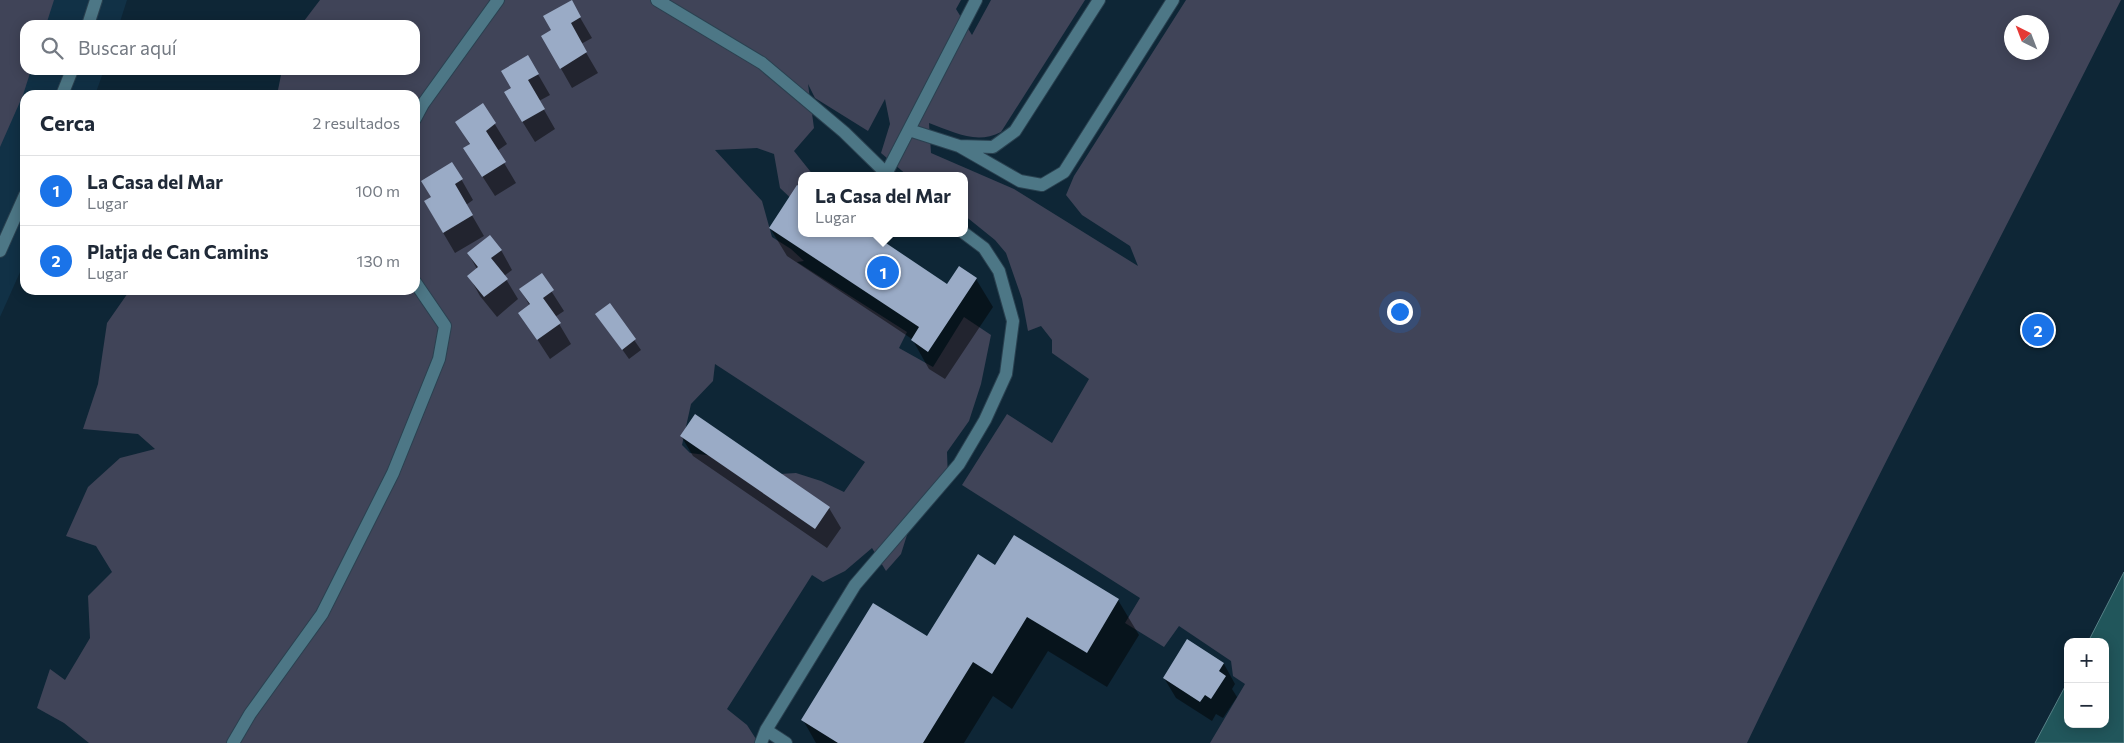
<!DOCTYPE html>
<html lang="es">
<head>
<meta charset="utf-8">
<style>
  body { margin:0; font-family:Commissioner,sans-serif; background:#f6f6f7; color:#1f2937 }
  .controls { position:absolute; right:15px; bottom:15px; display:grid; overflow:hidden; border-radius:10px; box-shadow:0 2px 12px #0003 }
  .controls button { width:45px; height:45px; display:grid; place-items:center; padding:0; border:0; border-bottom:1px solid #e0e1e3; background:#fff; color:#1f2937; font:25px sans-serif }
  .compass { position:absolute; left:2004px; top:15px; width:45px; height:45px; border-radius:50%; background:#fff; box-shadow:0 2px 12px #0003; rotate:318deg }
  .you { position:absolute; left:1399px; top:311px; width:18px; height:18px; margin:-12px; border:4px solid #fff; border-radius:50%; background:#1a73e8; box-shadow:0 0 0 8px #1a73e833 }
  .badge { display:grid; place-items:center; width:32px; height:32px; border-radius:50%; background:#1a73e8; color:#fff; font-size:16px; font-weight:700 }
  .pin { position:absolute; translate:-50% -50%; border:2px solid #fff; box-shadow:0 1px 5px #0006 }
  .popup { position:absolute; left:798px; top:172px; width:170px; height:65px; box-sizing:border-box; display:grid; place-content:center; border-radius:10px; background:#fff; filter:drop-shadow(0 1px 4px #0005); font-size:16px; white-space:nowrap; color:#747a83 }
  .popup b { font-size:19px; color:#1f2937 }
  .popup::after { content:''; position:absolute; left:50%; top:100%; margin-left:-10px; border:10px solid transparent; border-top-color:#fff }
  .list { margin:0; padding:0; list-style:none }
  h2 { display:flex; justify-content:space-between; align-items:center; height:65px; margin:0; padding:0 20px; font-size:21px }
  h2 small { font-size:16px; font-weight:400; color:#747a83 }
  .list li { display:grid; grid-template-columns:32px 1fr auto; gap:15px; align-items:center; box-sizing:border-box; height:70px; padding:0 20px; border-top:1px solid #e0e1e3 }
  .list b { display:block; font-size:19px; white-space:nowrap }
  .list p { margin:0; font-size:16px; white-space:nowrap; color:#747a83 }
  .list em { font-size:16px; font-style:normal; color:#747a83 }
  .icon { flex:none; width:28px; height:28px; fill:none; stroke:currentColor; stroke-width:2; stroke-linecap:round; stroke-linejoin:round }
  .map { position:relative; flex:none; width:2124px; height:743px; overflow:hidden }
  .search { position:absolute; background:#fff; box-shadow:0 2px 12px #0003; left:20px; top:20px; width:400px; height:55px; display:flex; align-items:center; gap:12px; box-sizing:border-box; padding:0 18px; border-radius:15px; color:#747a83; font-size:19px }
  .panel { position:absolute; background:#fff; box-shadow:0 2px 12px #0003; left:20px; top:90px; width:400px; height:205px; border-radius:15px }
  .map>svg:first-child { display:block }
  .built { fill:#113146 }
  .green { fill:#404458; fill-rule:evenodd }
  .water { fill:#21565b; stroke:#588288 }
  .shadow { fill:#0007 }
  .building { fill:#9aabc6 }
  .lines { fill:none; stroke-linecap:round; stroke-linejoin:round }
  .minor-casing { stroke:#2a4150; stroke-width:14 }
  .minor { stroke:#4d7786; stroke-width:12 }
</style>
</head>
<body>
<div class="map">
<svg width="2124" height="743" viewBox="0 0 2124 743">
  <rect width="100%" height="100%" fill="#0e2636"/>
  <path class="built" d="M0 0H127L119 25H25V70H104L95 95H25V261L0 317Z"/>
  <path class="green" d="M0 0H54L46 25H25V70H31L23 95 0 147Z
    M320 0H961L956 9 972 35 991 0H1085L1001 132C976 145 954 132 929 123L931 153 1014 189 1138 266 1130 246 1082 215 1066 195 1074 176 1186 0H2121C1996 248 1867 493 1747 743H1210L1245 684 1233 676 1231 661 1179 626 1164 647 1125 623 1140 598 962 485 1007 414 1052 443 1089 379 1052 353V340L1041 326 1028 331 1022 299 1006 253 995 240 964 215V176H908L881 153 890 124 885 99 868 131 815 98 808 84 814 128 794 151 814 176H802V202L797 204 780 188 774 154 757 148 715 150 762 201 772 237 791 249 804 261 797 262 907 332 899 348 933 367 964 317 991 335 981 384 969 421 947 452 948 480 912 519 901 554 886 571 872 548 845 571 823 582 812 575 727 709 747 725 756 739 762 743H89L64 723 37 708 50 669 65 680 90 638 88 596 112 572 96 546 66 536 88 487 120 458 155 449 138 434 83 429 98 384 107 323 130 290H415V95H277L282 70H415V25H301ZM2012 22H2042V52H2012ZM715 364 865 462 844 492 821 481 796 473 764 475 738 459 690 453 682 445 691 404 713 381Z"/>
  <path class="water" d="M2124 572V743H2035L2068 681V724H2105V642H2088Z"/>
  <path class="shadow" d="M571 2 592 38 581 44 598 73 572 88 543 37 553 31Z
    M528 57 550 95 539 101 555 129 535 142 517 113 512 89Z
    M483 105 507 144 497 151 516 183 495 196 477 168 470 145 457 122Z
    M452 163 473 200 466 205 484 236 455 253 425 202 432 197Z
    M770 228 802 233 947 285 976 279 993 307 945 379 929 369 912 339 787 256Z
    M501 250 512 270 504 276 518 299 497 317 480 296 469 276 477 269 468 253Z
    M541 275 564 311 555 317 571 344 550 359 520 313 530 306 520 289Z
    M610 305 641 350 629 359 597 314Z
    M681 436 829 508 841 528 827 548 693 456Z
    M1015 537 1118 600 1139 635 1107 687 1048 651 1012 709 993 696 964 743H816L803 720 928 638 996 566Z
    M1188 641 1224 664 1235 684 1232 689 1237 697 1223 718 1216 714 1212 721 1176 698 1164 678Z"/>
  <path class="building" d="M572 0 581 17 571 23 587 52 560 69 541 36 551 30 543 16Z
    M528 55 539 74 528 80 545 109 522 122 504 92 511 88 501 71Z
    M483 103 496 123 486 131 506 162 482 177 463 148 470 144 455 122Z
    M452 162 463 179 455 184 473 215 443 233 424 201 431 197 421 181Z
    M797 185 802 188V233H871L947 284 959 266 977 278 928 352 911 340 919 327 769 228Z
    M490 235 502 250 491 258 508 279 484 297 467 276 478 267 467 253Z
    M542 273 554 290 543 298 561 323 537 340 518 313 530 304 519 289Z
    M610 303 636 339 622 350 595 314Z
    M695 414 830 507 815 529 680 436Z
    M1014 535 1119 599 1087 653 1027 617 992 674 973 662 923 743H838L801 720 873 603 927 636 978 554 995 565Z
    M1187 639 1224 663 1219 671 1226 676 1211 699 1205 695 1200 702 1163 678Z"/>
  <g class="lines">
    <g class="minor-casing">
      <path id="minor" d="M657 0 762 63 844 132 889 176
        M88 25 96 0
        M62 95 72 70
        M415 119 423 104 498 0
        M909 130 959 146 993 147 1015 131 1099 0
        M959 146 1020 181 1042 185 1064 172 1173 0
        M886 174 976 0
        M0 251 25 195
        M233 743 250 714 322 614 393 473 439 359 445 326 415 282
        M761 743 766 730
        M786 743 766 730 855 585 959 464 985 420 1006 374 1013 321 999 271 984 248 964 233"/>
    </g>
    <use href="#minor" class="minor"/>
  </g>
</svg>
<div class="controls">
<button>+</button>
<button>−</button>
</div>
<svg class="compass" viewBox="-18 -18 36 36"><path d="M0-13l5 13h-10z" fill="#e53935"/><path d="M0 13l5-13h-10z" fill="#747a83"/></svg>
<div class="you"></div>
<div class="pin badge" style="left:883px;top:272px">1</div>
<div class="popup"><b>La Casa del Mar</b>Lugar</div>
<div class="pin badge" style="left:2038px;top:330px">2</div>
<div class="search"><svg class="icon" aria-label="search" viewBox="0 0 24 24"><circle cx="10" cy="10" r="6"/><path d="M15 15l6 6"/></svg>Buscar aquí</div>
<section class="panel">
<h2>Cerca<small>2 resultados</small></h2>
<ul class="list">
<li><span class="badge">1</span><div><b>La Casa del Mar</b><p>Lugar</p></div><em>100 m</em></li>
<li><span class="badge">2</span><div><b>Platja de Can Camins</b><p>Lugar</p></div><em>130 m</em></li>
</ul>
</section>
</div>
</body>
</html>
